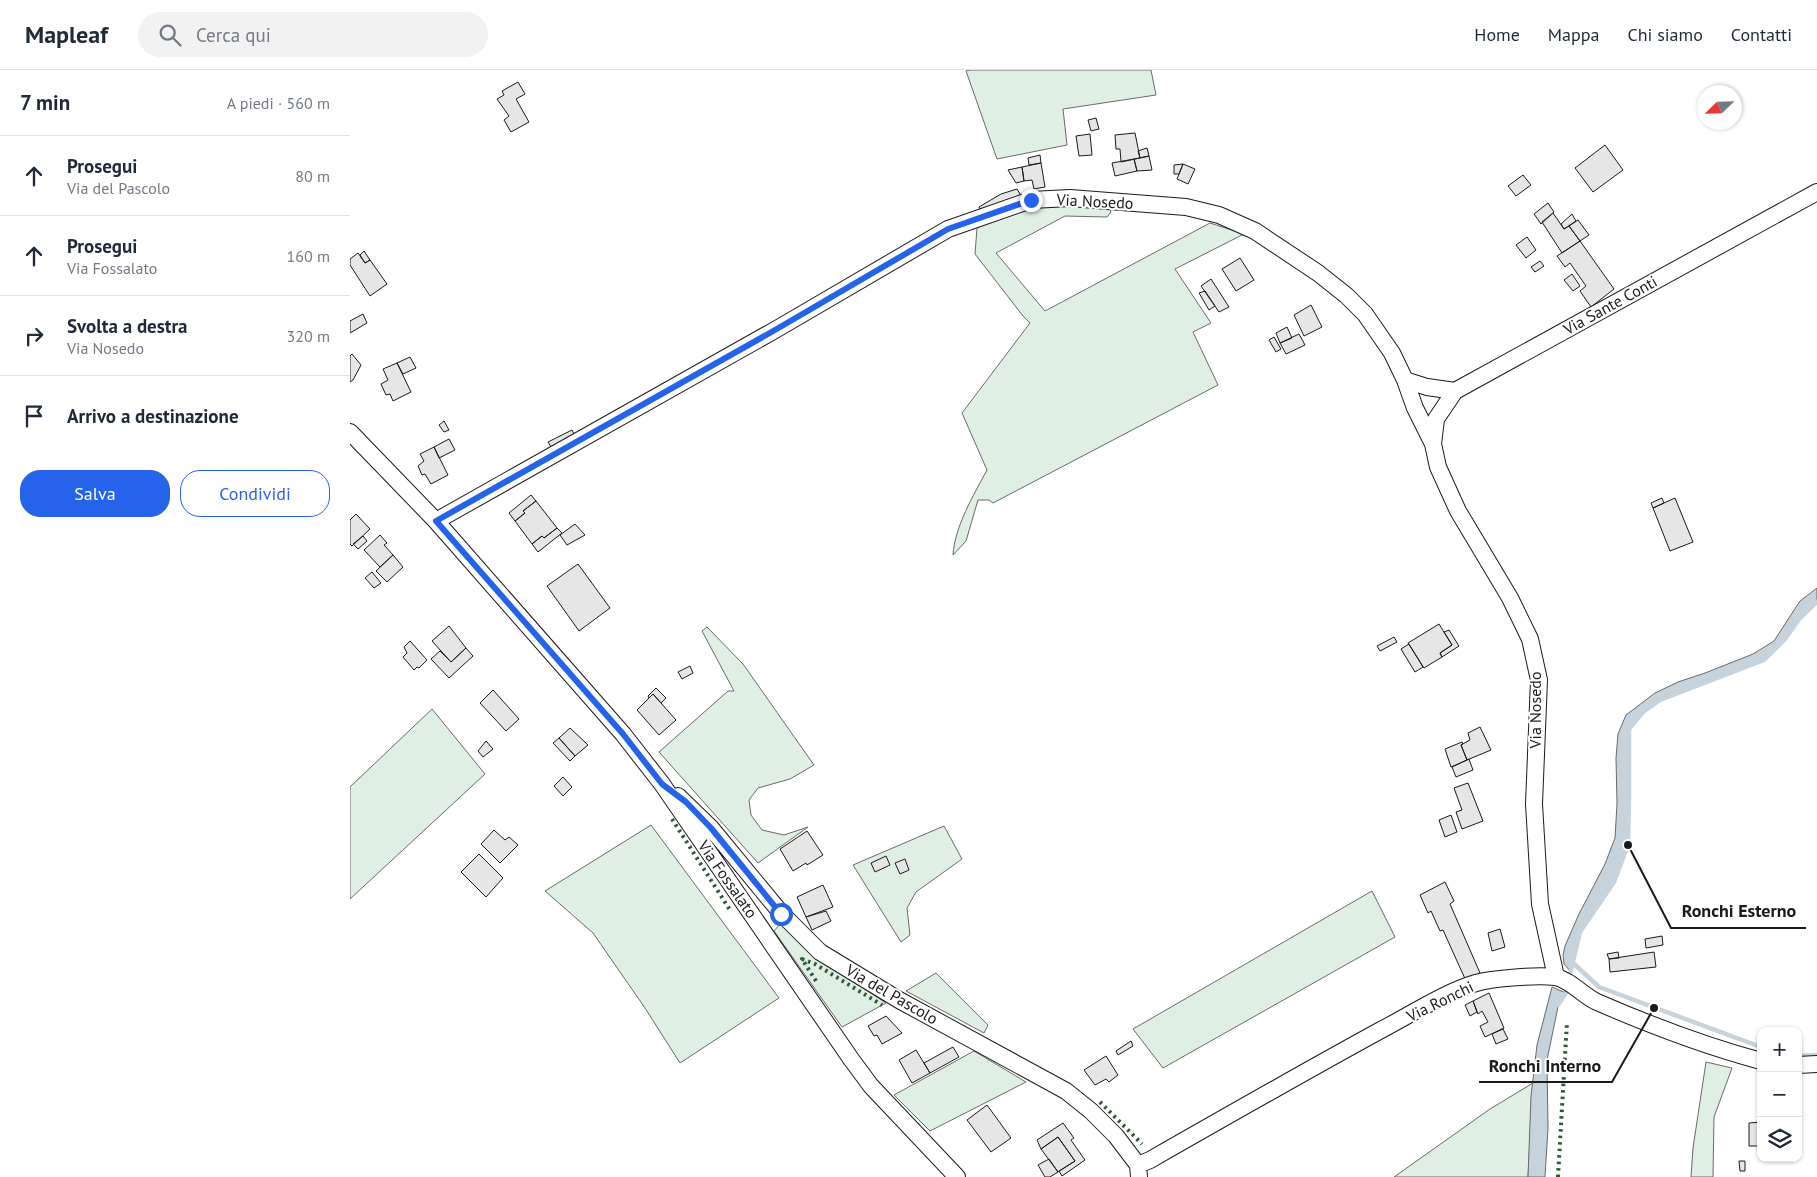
<!DOCTYPE html>
<html lang="it">
<head>
<meta charset="utf-8">
<style>
  body { margin:0; font-family:"PT Sans",sans-serif; background:#f2f2f3; color:#1f2937 }
  .controls { position:absolute; right:15px; bottom:15px; display:grid; overflow:hidden; border-radius:10px; box-shadow:0 1px 4px #0004 }
  .controls button { width:45px; height:45px; display:grid; place-items:center; padding:0; border:0; border-bottom:1px solid #e0e1e3; background:#fff; color:#1f2937; font:25px sans-serif }
  .compass { position:absolute; left:1347px; top:15px; width:45px; height:45px; border-radius:50%; background:#fff; box-shadow:0 1px 4px #0004; rotate:247deg }
  .stop { position:absolute; width:15px; height:15px; margin:-11px; border:4px solid #2563eb; border-radius:50%; background:#fff }
  .stop.end { background:#2563eb; border-color:#fff; box-shadow:0 1px 5px #0008 }
  .list { margin:0; padding:0; list-style:none }
  h2 { display:flex; justify-content:space-between; align-items:center; height:65px; margin:0; padding:0 20px; font-size:21px }
  h2 small { font-size:16px; font-weight:400; color:#747a83 }
  .list li { display:grid; grid-template-columns:32px 1fr auto; gap:15px; align-items:center; box-sizing:border-box; height:80px; padding:0 20px; border-top:1px solid #e0e1e3 }
  .list b { display:block; font-size:19px; white-space:nowrap }
  .list p { margin:0; font-size:16px; white-space:nowrap; color:#747a83 }
  .list em { font-size:16px; font-style:normal; color:#747a83 }
  .actions { display:flex; gap:10px; padding:15px 20px }
  .actions a { flex:1; padding:11px 0; border:1px solid #2563eb; border-radius:20px; text-align:center; font-size:18px; color:#2563eb }
  .actions .main { background:#2563eb; color:#fff }
  .icon { flex:none; width:28px; height:28px; fill:none; stroke:currentColor; stroke-width:2; stroke-linecap:round; stroke-linejoin:round }
  .map { position:relative; flex:none; width:1467px; height:1107px; overflow:hidden }
  header { display:flex; align-items:center; gap:30px; box-sizing:border-box; height:70px; padding:0 25px; background:#fff; border-bottom:1px solid #e0e1e3 }
  header strong { font-size:24px }
  nav { display:flex; gap:28px; margin-inline-start:auto; font-size:18px }
  .search { width:350px; height:45px; background:#f2f2f3; display:flex; align-items:center; gap:12px; box-sizing:border-box; padding:0 18px; border-radius:28px; color:#747a83; font-size:19px }
  main { display:flex }
  aside { flex:1; background:#fff }
  .map>svg:first-child { display:block }
  .green { fill:#e0efe3; stroke:#6a6a6a }
  .water { fill:#c6d2dc; stroke:#6a6a6a }
  .lines { fill:none; stroke-linecap:round; stroke-linejoin:round }
  .stream { stroke:#c6d2dc; stroke-width:4.5 }
  .building { fill:#e6e6e6; stroke:#1a1a1a }
  .minor-casing { stroke:#1a1a1a; stroke-width:18 }
  .minor { stroke:#fff; stroke-width:16 }
  .hedge { stroke:#2b5a34; stroke-width:4; stroke-dasharray:2.5 4; stroke-linecap:butt }
  .route { stroke:#2563eb; stroke-width:6 }
  .labels { text-anchor:middle; dominant-baseline:central; stroke-width:4; stroke-linejoin:round; paint-order:stroke }
  .street-label { font-size:16px; fill:#1a1a1a; stroke:#fff }
  .leader { fill:none; stroke:#1a1a1a; stroke-width:2 }
  .callout-dot { fill:#1a1a1a; stroke:#fff; stroke-width:2 }
  .callout-label { font-size:18px; text-anchor:middle; font-weight:bold; fill:#1a1a1a; stroke:#fff; stroke-width:4; stroke-linejoin:round; paint-order:stroke }
</style>
</head>
<body>
<header>
<strong>Mapleaf</strong>
<div class="search"><svg class="icon" aria-label="search" viewBox="0 0 24 24"><circle cx="10" cy="10" r="6"/><path d="M15 15l6 6"/></svg>Cerca qui</div>
<nav><a>Home</a><a>Mappa</a><a>Chi siamo</a><a>Contatti</a></nav>
</header>
<main>
<aside>
<h2>7 min<small>A piedi · 560 m</small></h2>
<ul class="list">
<li><svg class="icon" aria-label="ahead" viewBox="0 0 24 24"><path d="M12 20V5M6 11l6-6 6 6"/></svg><div><b>Prosegui</b><p>Via del Pascolo</p></div><em>80 m</em></li>
<li><svg class="icon" aria-label="ahead" viewBox="0 0 24 24"><path d="M12 20V5M6 11l6-6 6 6"/></svg><div><b>Prosegui</b><p>Via Fossalato</p></div><em>160 m</em></li>
<li><svg class="icon" aria-label="right" viewBox="0 0 24 24"><path d="M7 20v-9h11M14 6l5 5-5 5"/></svg><div><b>Svolta a destra</b><p>Via Nosedo</p></div><em>320 m</em></li>
<li><svg class="icon" aria-label="arrive" viewBox="0 0 24 24"><path d="M6 21V4h12l-3 4 3 4H6"/></svg><div><b>Arrivo a destinazione</b></div></li>
</ul>
<div class="actions"><a class="main">Salva</a><a>Condividi</a></div>
</aside>
<div class="map">
<svg width="1467" height="1107" viewBox="0 0 1467 1107">
  <rect width="100%" height="100%" fill="#fff"/>
  <path class="green" d="M620 0H801L806 25 713 39 717 75 647 89 616 1Z
    M701 134 758 136 761 142 757 147 715 146 646 183 695 241 860 153 894 164 825 199 861 253 843 262 868 315 643 433 639 430H628L616 471 603 485C605 456 623 426 637 400L612 343 680 253 673 246 625 184 627 158 676 136Z
    M357 557 393 594 464 695 440 709 408 718 399 730 401 745 412 760 434 765 458 757 408 793 309 682 378 621H384L352 561Z
    M82 639 135 704 0 829V717Z
    M301 755 429 928 330 993 295 938 243 863 195 821Z
    M594 756 612 789 566 822 557 838 560 865 551 872 503 795Z
    M1022 821 1045 867 813 998 783 959Z
    M431 853 476 894 536 933 492 957 424 861Z
    M586 903 638 955 634 963 556 921Z
    M624 981 676 1012 580 1061 544 1025Z
    M1356 992 1382 998 1364 1047 1363 1107H1341L1343 1078Z
    M1183 1013 1178 1107H1044L1140 1039Z"/>
  <path class="water" d="M1467 518V532L1450 548 1435 569 1414 590 1310 630 1293 642 1279 659V728L1278 775 1264 812 1230 862 1221 902 1214 894 1213 885 1215 876 1229 844 1255 794 1265 768 1267 734 1266 688 1268 664 1276 645 1305 623 1328 612 1355 603 1403 584 1424 571 1450 531Z
    M1202 917 1216 923 1209 932 1197 990 1198 1058 1195 1107H1178L1181 1026 1187 975Z"/>
  <g class="lines">
    <path class="stream" d="M1223 893 1249 917 1411 977
      M1219 908 1230 862 1264 812 1278 775 1279 728V659L1293 642 1310 630 1414 590 1435 569 1450 548 1467 532
      M1208 935 1216 923 1217 916
      M1448 986 1467 985"/>
  </g>
  <path class="building" d="M168 12 175 24 166 29 179 52 161 62 154 50 159 46 147 29 154 25 152 21Z
    M746 48 749 59 741 61 738 50Z
    M785 63 790 88 771 92 770 79H766L765 65Z
    M740 64 742 85 729 86 726 66Z
    M1255 75 1273 100 1243 122 1225 98Z
    M797 78 799 86 790 88 788 81Z
    M690 85 691 93 679 95 678 88Z
    M799 86 802 100 787 101 784 89Z
    M784 89 787 101 765 106 762 93Z
    M691 93 695 117 684 119 682 110 674 111 672 97Z
    M833 94 845 99 838 114 827 109Z
    M833 94 829 104H824V95Z
    M672 97 674 111 666 113 658 100Z
    M1173 105 1181 115 1166 126 1158 116Z
    M667 119 673 129 633 146 629 137 651 124Z
    M1198 133 1204 142 1191 154 1184 144Z
    M1203 143 1214 159 1219 156 1230 171 1212 183 1192 152Z
    M1222 144 1226 151 1214 159 1211 154Z
    M1228 150 1239 165 1230 171 1219 156Z
    M1177 167 1186 180 1176 188 1166 175Z
    M1230 171 1264 219 1241 237 1230 221 1236 216 1220 193 1215 197 1207 186Z
    M14 181 20 190 15 193 10 185Z
    M8 183 15 193 20 190 37 214 20 226 0 195V189Z
    M890 188 904 210 886 221 872 199Z
    M1190 191 1194 196 1185 202 1181 197Z
    M1222 204 1230 216 1223 221 1214 210Z
    M861 209 879 237 869 242 851 216Z
    M855 221 865 236 859 240 849 223Z
    M961 235 972 257 954 266 944 245Z
    M13 244 17 253 0 263V251Z
    M937 257 942 268 930 273 926 263Z
    M949 264 955 275 936 284 930 273Z
    M924 267 931 279 926 282 919 270Z
    M2 284 11 295 3 310 0 312V286Z
    M60 287 66 298 53 304 47 293Z
    M47 293 61 322 43 331 40 324 36 325 31 314 38 310 33 299Z
    M94 351 99 360 94 362 89 355Z
    M222 360 226 368 203 380 198 372Z
    M99 369 105 380 89 388 84 377Z
    M84 377 98 405 81 414 75 404 72 405 68 396 74 391 70 384Z
    M181 425 186 431 173 441 175 443 165 451 159 443Z
    M1312 428 1314 433 1303 438 1301 433Z
    M1325 428 1343 472 1320 481 1303 438Z
    M186 431 207 458 194 468 192 466 182 474 165 451 175 443 173 441Z
    M6 444 20 459 2 476 0 474V450Z
    M225 454 235 465 217 475 210 465Z
    M207 458 212 463 188 482 182 474 192 466 194 468Z
    M30 465 37 473 34 475 43 485 30 497 14 480Z
    M13 466 17 471 8 479 3 474Z
    M43 485 53 497 37 512 26 501Z
    M228 494 260 538 229 561 197 516Z
    M22 502 31 513 24 518 15 508Z
    M1089 554 1102 575 1090 583 1092 587 1074 598 1058 573Z
    M99 556 116 578 101 592 82 571Z
    M1099 560 1109 576 1092 587 1090 583 1102 575 1094 562Z
    M1044 567 1047 572 1030 581 1027 576Z
    M60 571 77 590 69 598 67 597 64 600 53 587 57 583 54 577Z
    M1059 574 1073 597 1065 602 1051 579Z
    M116 578 123 586 99 608 81 589 90 581 101 592Z
    M340 596 343 603 332 609 328 602Z
    M306 618 316 628 311 633 303 624 299 628 298 626Z
    M143 620 169 649 156 661 130 633Z
    M303 624 326 650 309 665 287 640Z
    M1130 657 1141 680 1117 690 1111 675 1120 670 1118 663Z
    M220 658 238 675 225 686 209 668Z
    M209 668 225 686 220 691 203 673Z
    M136 671 143 679 133 687 128 681Z
    M1112 672 1113 674 1111 675 1117 690 1101 697 1095 679Z
    M1119 689 1123 700 1106 707 1102 697Z
    M213 707 222 717 213 726 204 716Z
    M1118 713 1133 751 1112 759 1106 742 1112 740 1104 718Z
    M1101 745 1107 762 1095 767 1089 750Z
    M144 760 155 770 159 767 168 775 150 793 131 774Z
    M457 761 473 785 457 795 456 793 443 801 430 779Z
    M129 784 153 808 136 827 111 802Z
    M536 786 540 795 525 802 521 793Z
    M555 789 559 800 550 804 545 793Z
    M1095 812 1104 831 1100 834 1130 903 1116 911 1093 860 1090 861 1081 841 1078 843 1070 825Z
    M473 815 483 837 456 847 447 827Z
    M476 841 481 851 462 860 456 847Z
    M1150 859 1155 877 1142 881 1138 863Z
    M1312 866 1313 875 1296 878 1295 869Z
    M1268 882 1269 888 1259 889 1257 884Z
    M1304 882 1306 897 1260 902 1259 889Z
    M1139 923 1154 958 1135 967 1130 956 1138 952 1132 941 1128 944 1123 931Z
    M1123 931 1127 942 1120 946 1115 935Z
    M536 946 552 963 532 974 527 965 524 966 518 956Z
    M1153 959 1158 969 1146 974 1142 964Z
    M781 971 783 976 768 985 766 981Z
    M603 977 609 987 580 1003 574 993Z
    M566 980 580 1003 562 1013 549 990Z
    M756 986 768 1005 759 1012 756 1009 745 1015 734 1000Z
    M637 1035 661 1068 641 1082 617 1050Z
    M1411 1052V1076H1399V1053Z
    M713 1053 724 1068 721 1070 735 1090 712 1106 709 1101 725 1091 708 1067 691 1079 687 1070Z
    M708 1067 725 1091 708 1102 691 1079Z
    M699 1089 708 1102 700 1107H695L688 1095Z
    M1389 1091H1395V1101H1390Z"/>
  <g class="lines">
    <g class="minor-casing">
      <path id="minor" d="M1055 310 1077 317 1105 321
        M0 362 86 451 273 664 312 714 501 989 521 1016 607 1107
        M1083 374 1086 349 1105 321 1467 122
        M86 451 425 260 598 159 681 130 720 128 836 137 869 145 905 161 968 203 997 226 1015 244 1042 283 1055 310 1065 338 1083 374 1088 397 1108 441 1160 528 1180 569 1189 610 1184 734 1190 834 1206 907
        M328 726 361 758 431 843 470 882 549 930 716 1021 741 1041 766 1066 788 1095 789 1107
        M1448 995 1467 994
        M788 1095 800 1090C877 1046 954 1002 1031 960 1060 945 1095 922 1126 913 1143 908 1188 905 1205 907 1221 910 1233 926 1247 932 1300 955 1355 976 1411 991"/>
    </g>
    <use href="#minor" class="minor"/>
    <path class="hedge" d="M322 749 380 840
      M466 911 452 889 465 894 532 935
      M750 1032 792 1074
      M1208 1107 1217 952"/>
  </g>
  <g class="lines">
    <path class="route" d="M431 844 361 758 336 732 312 714 273 664 86 451 425 260 598 159 681 130"/>
  </g>
  <g class="labels">
    <g class="street-label">
      <text transform="translate(745 131) rotate(3)">Via Nosedo</text>
      <text transform="translate(1260 235) rotate(-29)">Via Sante Conti</text>
      <text transform="translate(1185 640) rotate(-90)">Via Nosedo</text>
      <text transform="translate(378 809) rotate(55)">Via Fossalato</text>
      <text transform="translate(542 924) rotate(30)">Via del Pascolo</text>
      <text transform="translate(1090 931) rotate(-26)">Via Ronchi</text>
    </g>
  </g>
  <path class="leader" d="M1278 775L1321 858H1456M1304 938L1262 1012H1129"/>
  <g class="callout-dot">
    <circle cx="1278" cy="775" r="5"/>
    <circle cx="1304" cy="938" r="5"/>
  </g>
  <g class="callout-label">
    <text x="1389" y="847">Ronchi Esterno</text>
    <text x="1195" y="1002">Ronchi Interno</text>
  </g>
</svg>
<div class="controls">
<button>+</button>
<button>−</button>
<button><svg class="icon" aria-label="layers" viewBox="0 0 24 24"><path d="M12 4l9 5-9 5-9-5zM3 14l9 5 9-5"/></svg></button>
</div>
<svg class="compass" viewBox="-18 -18 36 36"><path d="M0-13l5 13h-10z" fill="#e53935"/><path d="M0 13l5-13h-10z" fill="#747a83"/></svg>
<div class="stop" style="left:431px;top:844px"></div>
<div class="stop end" style="left:681px;top:130px"></div>
</div>
</main>
</body>
</html>
